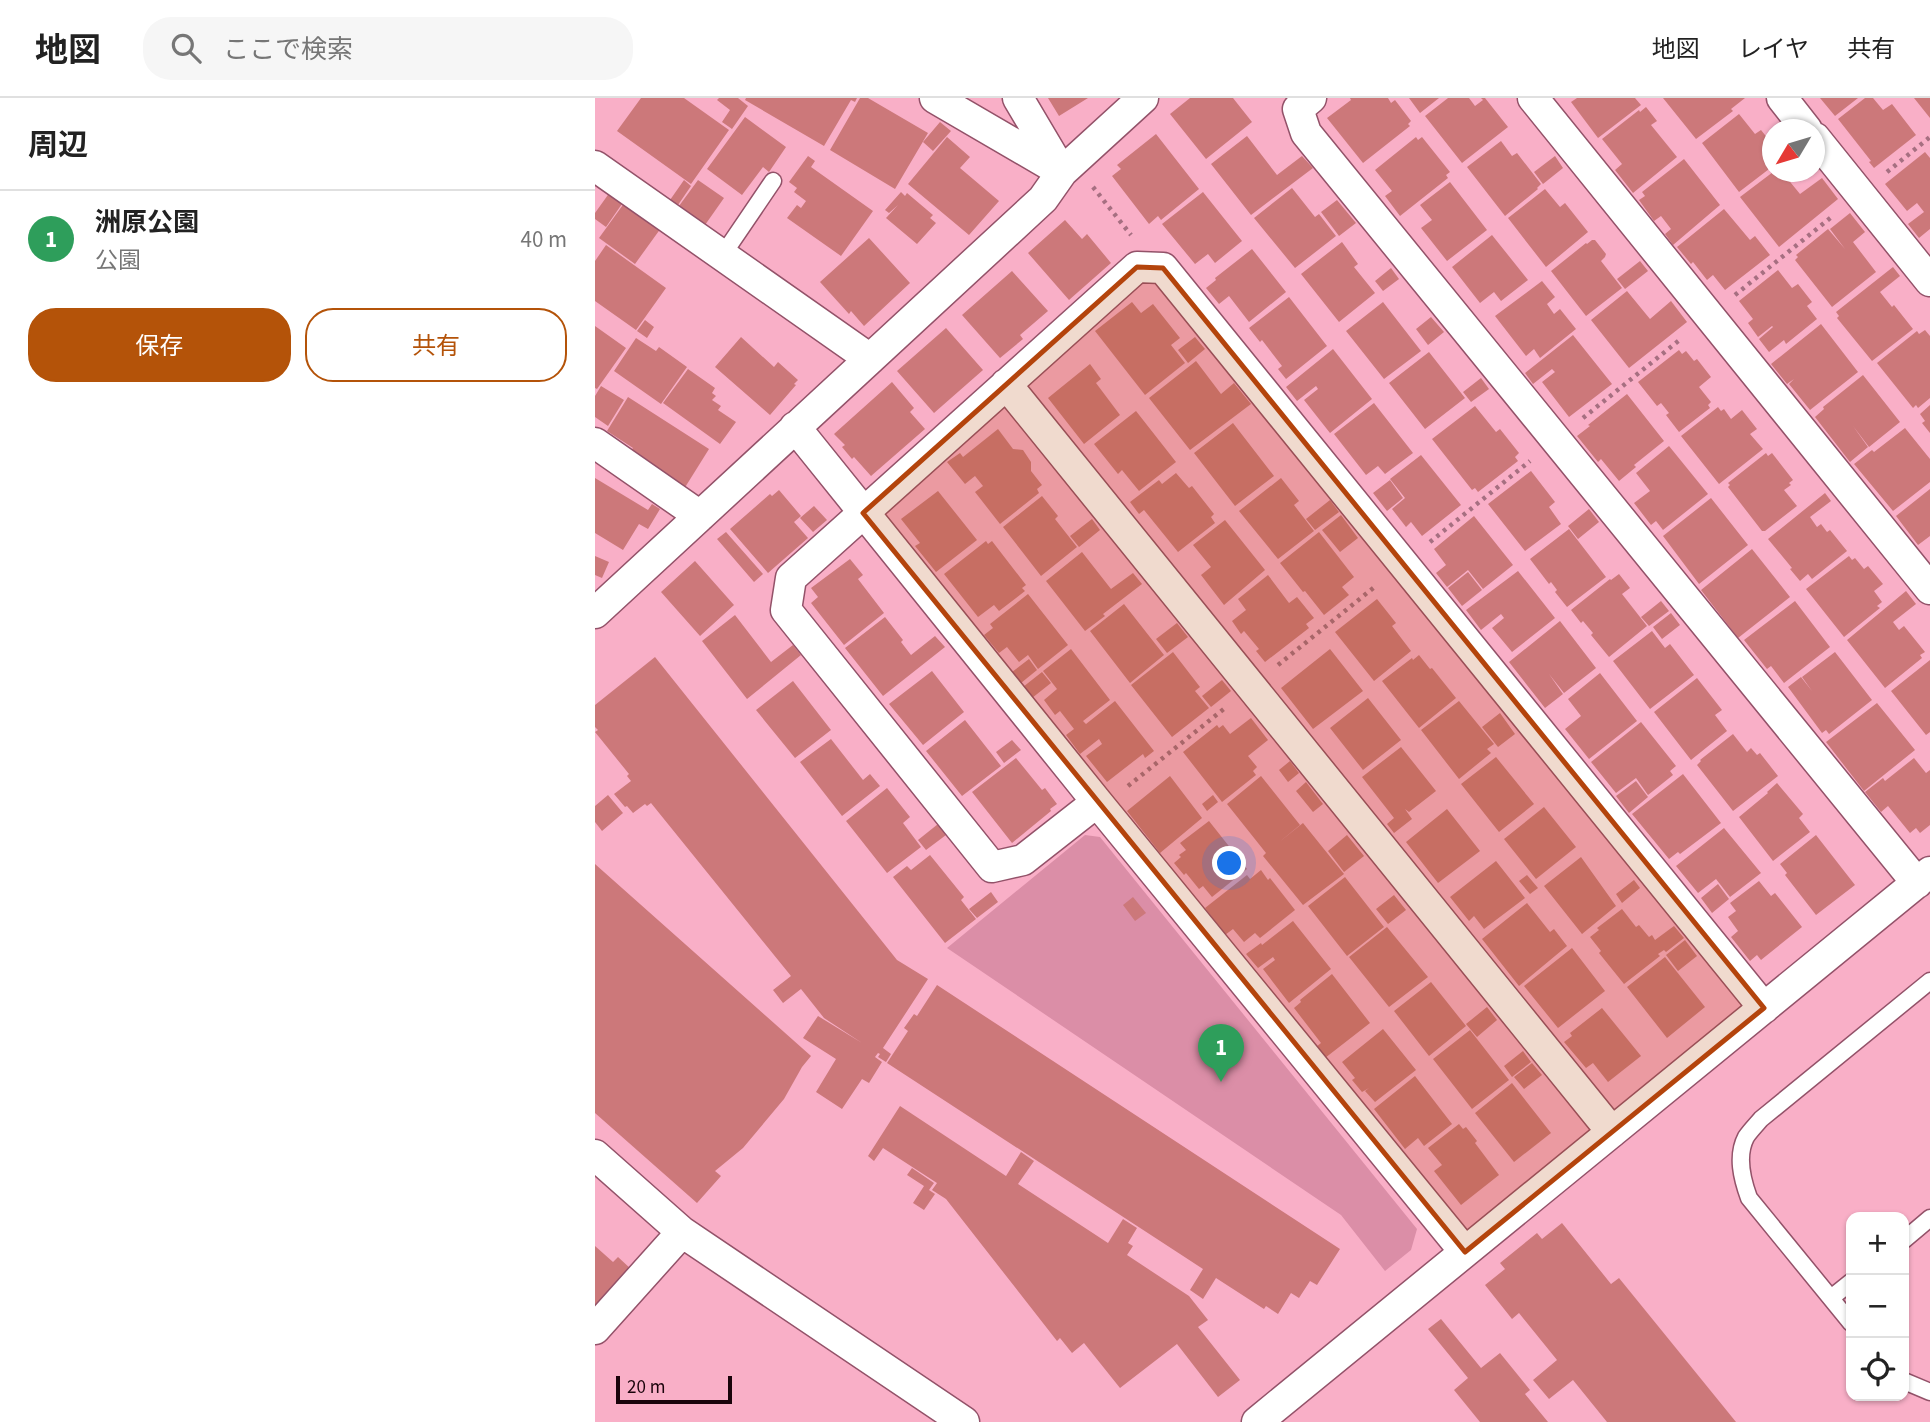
<!DOCTYPE html>
<html lang="ja">
<head>
<meta charset="utf-8">
<style>
  body { margin:0; font-family:"Source Sans 3","Noto Sans JP",sans-serif; background:#f6f6f6; color:#222 }
  .controls { position:absolute; right:21px; bottom:21px; display:grid; overflow:hidden; border-radius:14px; box-shadow:0 2px 5px #0004 }
  .controls button { width:63px; height:63px; display:grid; place-items:center; padding:0; border:0; border-bottom:2px solid #e0e0e0; background:#fff; color:#222; font:35px sans-serif }
  .compass { position:absolute; left:1167px; top:21px; width:63px; height:63px; border-radius:50%; background:#fff; box-shadow:0 2px 5px #0004; rotate:232deg }
  .scale { position:absolute; left:21px; bottom:18px; width:116px; box-sizing:border-box; padding-left:7px; border:4px solid #1a030b; border-top:0; font-size:19px; line-height:24px; white-space:nowrap; color:#1a030b; -webkit-text-stroke:5px #f9afc7; paint-order:stroke }
  .you { position:absolute; left:635px; top:766px; width:24px; height:24px; margin:-18px; border:5px solid #fff; border-radius:50%; background:#1a73e8; box-shadow:0 0 0 10px #1a73e833 }
  .badge { display:grid; place-items:center; width:46px; height:46px; border-radius:50%; background:#b45309; color:#fff; font-size:23px; font-weight:700 }
  .pin { position:absolute; translate:-50% -58px; filter:drop-shadow(0 2px 4px #0008) }
  .pin::after { content:''; position:absolute; top:37px; width:24px; height:21px; background:inherit; clip-path:polygon(0 0,100% 0,50% 100%) }
  .list { margin:0; padding:0; list-style:none }
  h2 { display:flex; justify-content:space-between; align-items:center; height:91px; margin:0; padding:0 28px; font-size:30px }
  h2 small { font-size:23px; font-weight:400; color:#767676 }
  .list li { display:grid; grid-template-columns:46px 1fr auto; gap:21px; align-items:center; box-sizing:border-box; height:98px; padding:0 28px; border-top:2px solid #e0e0e0 }
  .list b { display:block; font-size:26px; white-space:nowrap }
  .list p { margin:0; font-size:23px; white-space:nowrap; color:#767676 }
  .list em { font-size:23px; font-style:normal; color:#767676 }
  .actions { display:flex; gap:14px; padding:21px 28px }
  .actions a { flex:1; padding:16px 0; border:2px solid #b45309; border-radius:28px; text-align:center; font-size:24px; color:#b45309 }
  .actions .main { background:#b45309; color:#fff }
  .icon { flex:none; width:38px; height:38px; fill:none; stroke:currentColor; stroke-width:2; stroke-linecap:round; stroke-linejoin:round }
  .map { position:relative; flex:none; width:1335px; height:1324px; overflow:hidden }
  header { display:flex; align-items:center; gap:42px; box-sizing:border-box; height:98px; padding:0 35px; background:#fff; border-bottom:2px solid #e0e0e0 }
  header strong { font-size:33px }
  nav { display:flex; gap:38px; margin-inline-start:auto; font-size:24px }
  .search { width:490px; height:63px; background:#f6f6f6; display:flex; align-items:center; gap:18px; box-sizing:border-box; padding:0 24px; border-radius:28px; color:#767676; font-size:26px }
  main { display:flex }
  aside { flex:1; background:#fff }
  .map>svg:first-child { display:block }
  .green { fill:#db8ea7 }
  .building { fill:#cc787a }
  .lines { fill:none; stroke-linecap:round; stroke-linejoin:round }
  .service-casing { stroke:#935269; stroke-width:19 }
  .minor-casing { stroke:#935269; stroke-width:33 }
  .path { stroke:#a66f81; stroke-width:4.5; stroke-dasharray:3.5 5; stroke-linecap:butt }
  .service { stroke:#fff; stroke-width:16 }
  .minor { stroke:#fff; stroke-width:30 }
  .marked { fill:#b4440c; fill-opacity:0.2; stroke:#b4440c; stroke-width:5; stroke-linejoin:round }
</style>
</head>
<body>
<header>
<strong>地図</strong>
<div class="search"><svg class="icon" aria-label="search" viewBox="0 0 24 24"><circle cx="10" cy="10" r="6"/><path d="M15 15l6 6"/></svg>ここで検索</div>
<nav><a>地図</a><a>レイヤ</a><a>共有</a></nav>
</header>
<main>
<aside>
<h2>周辺<small></small></h2>
<ul class="list">
<li><span class="badge" style="background:#2e9e5b">1</span><div><b>洲原公園</b><p>公園</p></div><em>40 m</em></li>
</ul>
<div class="actions"><a class="main">保存</a><a>共有</a></div>
</aside>
<div class="map">
<svg width="1335" height="1324" viewBox="0 0 1335 1324">
  <rect width="100%" height="100%" fill="#f9afc7"/>
  <path class="green" d="M490 737 505 739 822 1131 816 1152 790 1173 746 1117 352 850Z"/>
  <path class="building" d="M46 0H89L134 32 96 86 22 33Z
    M124 0H143L153 8 137 31 127 24 135 12 122 2Z
    M151 0H262L260 4 256 2 229 48 150 2Z
    M265 0H273L333 35 300 91 235 52Z
    M453 0H493L464 18Z
    M595 0H638L657 24 611 61 575 16Z
    M755 0H793L796 5 800 2 816 23 813 26 815 28 768 65 732 20 756 2Z
    M814 0H844L825 15Z
    M853 0H874L880 8 888 2 886 0H890L913 29 867 65 830 18Z
    M982 0H1040L1046 7 1003 40 976 4Z
    M1068 0H1150L1136 11 1138 13 1101 41Z
    M1225 0H1263L1240 18Z
    M1270 0H1278L1288 12 1297 6 1321 37 1279 70 1274 64 1276 63 1243 21Z
    M1319 0H1335V20Z
    M1051 9 1062 23 1056 27 1082 59 1038 95 1020 72 1027 66 1007 41 1044 12 1045 14Z
    M1144 16 1160 36 1166 32 1178 47V68L1144 94 1107 45Z
    M150 19 191 49 174 74 168 69 147 97 112 71Z
    M345 24 356 33 338 53 328 44Z
    M561 36 604 91 566 122 563 118 554 126 517 78 526 71 522 67Z
    M652 38 682 77 707 58 718 70 656 117 616 66Z
    M352 39 375 59 365 70 404 103 374 137 313 86Z
    M821 39 823 42 827 39 855 74 851 77 853 80 805 118 790 98 797 93 780 72Z
    M906 43 917 58 922 55 946 86 942 90 943 91 910 118 872 69Z
    M1330 54 1335 60V131L1324 140 1313 126 1329 114 1322 105 1312 113 1290 86Z
    M213 58 220 63 216 69 278 113 246 158 192 120 202 107 206 110 211 103 199 94 202 90 194 84Z
    M960 58 968 70 948 86 939 74Z
    M1089 61 1125 107 1078 147 1070 136 1076 131 1066 118 1059 123 1044 102 1050 98 1047 94Z
    M1178 74H1187L1205 96 1227 80 1243 101 1184 149 1145 99Z
    M89 82 96 88 83 107 75 102Z
    M103 82 129 100 110 127 84 108Z
    M855 84 892 132 852 163 826 130 837 122 825 107Z
    M697 90 720 119 724 116 741 138 700 170 659 120Z
    M950 91 965 109 970 105 993 134 951 169 913 120Z
    M15 94 29 103 11 129 0 121V115Z
    M306 94 310 98 312 95 338 117 335 120 341 125 322 146 291 120 303 107 294 115 290 112Z
    M608 94 647 143 620 165 613 156 600 166 567 126Z
    M742 102 761 125 744 138 726 114Z
    M30 104 66 130 40 166 4 140Z
    M1129 111 1155 142 1160 138 1175 157 1130 192 1118 177 1112 182 1098 164 1096 166 1082 149Z
    M1255 115 1270 134 1258 144 1281 174 1237 209 1200 162 1203 159 1201 157 1233 131 1250 151 1235 131Z
    M470 122 487 141 492 136 516 165 474 202 433 155Z
    M897 137 933 182 906 203 899 194 885 205 857 169Z
    M274 140 315 185 269 228 256 213 254 216 225 184Z
    M997 142H1000L1011 156 1010 159 1006 163 1027 190 991 218 956 173 991 145 992 146Z
    M747 144 763 166 759 169 780 195 744 224 706 176Z
    M11 147 71 190 41 232 0 203V163Z
    M657 151 691 194 654 224 634 198 624 206 611 190 621 182 620 180Z
    M1045 163 1053 173 1030 191 1022 181Z
    M1298 169 1305 178 1285 194 1297 209 1299 207 1318 231 1277 263 1242 220 1244 218 1241 214Z
    M796 170 804 181 788 193 780 183Z
    M1183 172 1197 190 1203 186 1217 204 1212 208 1222 221 1191 246 1189 242 1174 254 1164 241 1178 229 1177 228 1163 239 1153 225 1158 221 1144 203Z
    M417 173 453 213 425 237 428 241 405 260 367 217Z
    M947 183 960 199 952 206 959 216 965 211 981 231 945 260 939 251 931 258 900 218Z
    M1032 193 1055 221 1076 203 1092 224 1034 270 996 222Z
    M694 199 732 248 691 281 683 271 687 268 667 242 665 244 654 230Z
    M537 204 546 215 558 206 585 240 576 247 590 265 550 297 500 233Z
    M788 204 826 253 789 281 751 233Z
    M836 219 849 234 833 247 821 231Z
    M50 222 59 229 52 240 42 233Z
    M1226 226 1263 274 1215 312 1194 286 1199 281 1192 286 1176 266Z
    M0 228 31 250 2 291 0 290Z
    M351 230 388 272 339 315 302 273Z
    M1330 232 1335 238V300L1323 310 1321 307 1318 310 1282 265 1322 233 1324 236Z
    M978 237 1017 286 974 319 947 284 960 274 957 271 938 286 930 275Z
    M146 239 179 269 183 264 203 282 199 286 201 287 175 317 120 269Z
    M600 239 610 251 593 265 583 252Z
    M41 240 61 253 64 249 92 269 66 306 19 273Z
    M738 251 777 301 735 335 709 302 723 291 721 288 702 303 691 289Z
    M1084 252 1087 256 1091 253 1099 263 1102 261 1116 279 1104 289 1116 304 1113 307 1115 310 1084 334 1071 317 1074 315 1066 305 1062 308 1043 284Z
    M834 254 870 300 830 331 794 285Z
    M601 263 626 296 639 285 656 306 595 352 554 300Z
    M495 266 506 281 501 285 525 317 489 346 453 300Z
    M93 271 120 290 117 295 121 298 117 302 126 308 123 312 141 324 125 346 68 305Z
    M1268 277 1305 324 1274 349 1258 328 1273 349 1255 364 1220 319 1229 311 1228 309Z
    M886 280 894 291 876 304 868 294Z
    M297 284 319 310 315 314 330 331 276 378 259 359 257 361 247 349 250 347 239 336Z
    M6 288 29 302 13 328 0 319V298Z
    M1032 296 1069 343 1039 367 1041 369 1024 383 1006 361 1003 364 982 338 995 328 993 327Z
    M33 299 114 351 89 391 34 355 38 350 12 333Z
    M779 305 818 355 790 376 783 368 771 377 739 336Z
    M1335 307V335L1327 325 1330 323 1325 316Z
    M880 308 901 334 905 331 924 355 920 359 923 363 883 394 880 390 877 392 837 341Z
    M1123 309 1126 313 1129 311 1136 321 1147 312 1162 331 1155 336 1168 351 1124 386 1086 338Z
    M541 313 581 364 544 393 527 372 523 376 499 346Z
    M638 325 679 378 640 408 599 355Z
    M1310 330 1335 361V384L1298 413 1259 366 1277 352 1279 354Z
    M403 331 418 351 428 352 436 364V373L447 387 442 391 444 395 405 426 380 394 388 388 380 378 370 386 352 364 365 355 368 359Z
    M1074 348 1113 396 1068 432 1061 423 1056 427 1039 405 1055 393 1041 375Z
    M1171 355 1173 358 1177 355 1198 382 1194 385 1196 387 1189 392 1202 408 1170 433H1167L1133 389 1135 387 1133 385Z
    M826 357 866 407 827 438 816 424 811 429 797 411 810 400 795 381Z
    M936 373 960 404 954 409 966 426 930 453 893 406Z
    M581 375 594 390 597 388 619 416 616 419 620 425 583 454 549 412 544 416 535 404 564 382 567 386Z
    M0 380 53 412 57 406 65 411 53 431 44 426 28 452 0 435Z
    M686 380 704 403 699 407 719 433 683 461 644 413Z
    M795 382 808 400 792 413 778 395Z
    M1335 391V438L1323 447 1301 418Z
    M184 392 206 418 199 424 213 440 173 475 135 431 175 396 177 398Z
    M343 393 382 442 341 474 320 448 325 445 306 421Z
    M1230 395 1236 403 1215 419 1222 429 1226 426 1232 434 1235 432 1252 453 1217 481 1213 476 1205 483 1195 471 1197 470 1173 441Z
    M447 398 463 418 460 421 482 449 446 478 408 429Z
    M1116 400 1153 447 1104 486 1068 438Z
    M735 402 744 414 720 432 711 421Z
    M219 408 232 422 218 434 205 420Z
    M994 411 1004 424 983 441 973 428Z
    M746 417 763 440 745 454 727 432Z
    M879 418 918 467 888 491 873 472 852 489 841 475 851 467 839 451Z
    M497 421 505 432 484 449 475 438Z
    M630 422 670 472 629 507 606 477 616 469 598 447Z
    M974 431 1011 479 972 509 960 494 962 492 956 484 954 486 935 461Z
    M131 434 168 476 159 484 122 441Z
    M724 434 759 479 747 489 754 497 729 517 710 493 708 494 685 465Z
    M391 443 393 446 397 443 431 487 427 490 430 493 404 513 399 507 383 519 349 476Z
    M1157 451 1195 499 1143 540 1106 492Z
    M487 454 516 491 538 475 547 486 508 516 510 518 490 533 451 483Z
    M0 458 14 464 7 480 0 477Z
    M1254 458 1257 462 1260 460 1269 471 1273 468 1288 486 1279 493 1287 504 1282 508 1285 510 1249 539 1211 491Z
    M255 461 268 477 263 481 289 515 249 547 216 505 223 499 216 490Z
    M100 463 139 507 105 538 66 494Z
    M923 473 960 520 917 554 897 530 909 520 906 516 886 532 871 512Z
    M873 474 887 492 867 508 853 490Z
    M1024 476 1035 490 1027 496 1052 528 1014 559 996 537 998 535 988 523 986 525 976 512 1015 481 1016 482Z
    M673 477 694 505 702 499 719 520 711 526 714 530 670 564 661 553 664 551 649 533 646 536 637 523 651 512 643 501Z
    M1311 493 1321 506 1298 524 1304 532 1309 528 1330 554 1325 557 1327 560 1290 590 1252 542Z
    M433 496 473 547 443 571 433 557 424 564 412 549 404 555 389 537 398 530 395 526Z
    M782 501 801 525 797 528 816 553 779 583 740 534Z
    M1066 503 1074 513 1054 528 1046 519Z
    M1200 503 1235 549 1189 585 1176 568 1172 571 1149 542Z
    M529 506 569 557 535 585 495 533Z
    M1076 515 1085 527 1067 541 1058 529Z
    M140 517 176 564 198 547 206 557 152 601 107 543Z
    M290 519 308 542 306 544 316 557 340 538 350 549 288 598 250 550Z
    M965 523 1001 570 969 595 954 576 968 596 950 610 914 564Z
    M582 525 593 539 572 555 561 541Z
    M1057 533 1070 550 1075 546 1099 577 1055 611 1018 563Z
    M476 551 515 602 488 623 491 626 520 603 559 653 550 660 548 656 512 684 491 658 507 646 504 641 485 656 471 637 479 631 465 613 460 617 449 602 462 591 448 573Z
    M735 551 768 593 718 631 686 590Z
    M578 554 605 589 600 593 614 610 577 639 536 587Z
    M1240 554 1277 602 1234 636 1231 632 1227 635 1193 589 1206 579 1217 593 1207 579Z
    M824 557 835 571 837 570 861 600 824 630 787 583 817 560 818 562Z
    M60 559 302 862 333 881 288 950 296 956 291 964 283 959 285 956 283 955 280 959 287 964 274 985 267 981 247 1011 221 994 241 961 208 940 223 918 267 945 229 920 206 891 188 905 178 892 196 878 56 705 52 708 50 706 38 715 32 708 30 709 19 696 36 683 32 678 34 676 0 634 3 632 0 629V607Z
    M434 561 442 572 426 585 417 574Z
    M1335 562V634L1331 637 1296 593Z
    M337 573 369 614 328 647 294 606Z
    M447 574 456 585 437 600 428 589Z
    M1005 575 1042 623 994 661 970 631 986 618 973 601Z
    M1102 580 1127 612 1120 617 1132 633 1096 662 1059 614Z
    M627 582 636 593 616 609 607 598Z
    M198 583 236 632 200 660 161 612Z
    M773 600 806 642 768 672 735 630Z
    M864 603 899 646 892 651 896 655 864 681 826 632Z
    M1282 605 1320 652 1269 693 1231 644Z
    M905 615 920 636 903 649 887 629Z
    M656 620 673 642 653 658 662 669 658 673 661 677 627 704 588 654 622 627 624 630 628 627 635 636Z
    M370 622 406 668 367 698 331 653Z
    M1046 624 1081 668 1075 673 1078 677 1053 697 1041 680 1021 695 996 664Z
    M1138 636 1152 654 1156 650 1162 657 1165 655 1183 678 1138 713 1102 667 1106 663 1105 662Z
    M236 641 268 682 275 676 285 688 247 718 205 664Z
    M417 642 426 652 409 665 401 654Z
    M806 649 841 693 814 714 810 711 817 721 799 735 792 726 799 720 767 679Z
    M901 659 939 706 904 734 866 686Z
    M421 660 447 692 450 690 462 706 455 711 456 713 417 745 377 694Z
    M1319 660 1331 675 1335 672V727L1325 735 1321 730 1315 735 1293 708 1286 714 1270 694 1288 680 1290 683Z
    M695 663 704 675 693 684 684 672Z
    M1088 676 1126 725 1085 756 1083 754 1074 761 1037 716Z
    M575 678 607 720 565 755 532 713Z
    M666 678 705 727 683 745 708 725 749 776 708 807 668 758 671 755 632 706Z
    M1041 683 1053 699 1034 715 1021 698Z
    M711 684 728 706 718 714 701 693Z
    M1182 685 1208 716 1204 720 1215 734 1178 763 1144 719 1173 695 1172 694Z
    M292 690 315 719 308 725 326 749 292 775 251 723Z
    M13 697 28 715 7 733 0 724V708Z
    M618 697 623 704 612 713 607 706Z
    M949 709 981 749 941 781 909 741Z
    M852 711 885 753 843 785 811 744Z
    M614 723 652 771 617 799 608 788 604 791 591 775 589 777 579 765 586 759 584 757 591 752 585 745Z
    M343 726 351 737 331 752 323 742Z
    M1129 730 1166 775 1135 799 1121 781 1103 795 1081 768Z
    M752 737 769 758 749 774 733 753Z
    M1221 737 1260 787 1221 817 1190 777 1192 775 1185 766Z
    M335 757 369 799 366 802 381 821 350 845 298 779 312 768 316 772Z
    M986 759 1021 808 987 836 949 788Z
    M901 763 930 800 889 831 879 818 874 823 855 799Z
    M0 766 216 958 207 969 189 1001 148 1050 120 1073 126 1078 102 1105 0 1015Z
    M666 772 673 782 675 780 700 812 665 840 660 835 649 844 638 831 630 837 610 810 652 777 655 781Z
    M932 777 943 790 935 796 924 783Z
    M750 779 789 829 752 858 713 808Z
    M1039 782 1045 790 1027 805 1021 796Z
    M1164 783 1176 798 1180 795 1207 829 1166 862 1162 857 1155 863 1136 839 1143 833 1133 819 1141 813 1135 805Z
    M1123 786 1134 801 1117 815 1106 800Z
    M396 794 403 804 382 820 374 811Z
    M799 797 811 812 793 826 781 811Z
    M538 799 551 815 540 823 528 807Z
    M932 805 955 834 959 831 972 848 924 888 887 841Z
    M1027 811 1041 829 1044 827 1054 839 1057 837 1060 842 1079 828 1089 840 1071 854 1069 852 1063 856 1065 858 1029 886 1004 855 1006 853 995 839 1004 832 1002 830Z
    M698 823 736 871 694 905 668 871 680 862 678 859 663 870 651 856 666 845 667 847Z
    M792 829 833 879 794 909 754 859Z
    M1090 842 1102 858 1083 873 1071 857Z
    M977 850 1010 893 963 930 929 888Z
    M1070 859 1110 909 1072 940 1032 889Z
    M737 876 775 925 730 960 721 949 726 945 699 910 706 904 705 902Z
    M836 884 871 928 834 958 799 913Z
    M342 887 745 1151 722 1187 715 1183 704 1200 696 1195 683 1216 671 1208 669 1211 621 1180 608 1201 595 1192 608 1171 292 965 313 933 309 930 319 916 322 918Z
    M892 909 902 922 882 939 871 926Z
    M1007 910 1046 958 1013 984 998 965 991 970 969 944 977 938 975 935Z
    M788 931 821 972 780 1004 770 993 774 990 767 994 757 982 760 980 747 964Z
    M875 932 914 982 877 1011 838 961Z
    M928 953 936 964 917 979 909 968Z
    M937 965 947 977 929 991 919 979Z
    M820 978 857 1026 829 1048 823 1040 810 1051 779 1011Z
    M917 985 956 1035 919 1064 880 1015Z
    M305 1008 411 1078 426 1054 439 1063 423 1086 513 1145 528 1121 542 1130 533 1145 538 1148 532 1157 594 1198 613 1222 603 1229 645 1282 623 1299 582 1246 525 1290 489 1245 477 1255 465 1240 462 1243 351 1101 337 1092 342 1085 288 1050 279 1063 273 1058Z
    M864 1026 868 1031 871 1029 882 1043 880 1045 904 1077 866 1107 839 1073 847 1067 833 1050Z
    M317 1070 339 1085 334 1092 340 1096 329 1112 318 1105 329 1088 312 1077Z
    M967 1125 1016 1186 1024 1180 1141 1324H1012L978 1282 954 1301 938 1282 962 1262 924 1215 917 1221 890 1187 910 1171 905 1165 942 1135 947 1141Z
    M0 1148 18 1164 23 1159 37 1172 0 1213Z
    M846 1221 886 1270 905 1255 935 1292 930 1296 953 1324H885L859 1292 873 1280 833 1231Z"/>
  <g class="lines">
    <g class="service-casing">
      <path id="service" d="M127 158 178 83
        M1309 1142 1335 1120
        M1236 1200 1256 1184
        M1256 1225 1154 1100C1147 1081 1141 1058 1151 1039 1155 1033 1161 1027 1166 1021L1335 883
        M1309 1283 1335 1294"/>
    </g>
    <g class="minor-casing">
      <path id="minor" d="M340 0 467 74
        M423 0 465 71
        M716 0 703 11 711 35 1322 785
        M938 0 1335 491
        M1187 0 1212 32
        M1220 40 1335 183
        M0 68 275 261
        M411 286 1017 1034
        M200 329 502 704 870 1154
        M0 345 105 418
        M0 515 448 101 467 74 548 0
        M502 704 428 762 397 769 191 512 196 480 542 169 568 170 1169 910
        M0 1057 87 1134 369 1324
        M0 1231 87 1134
        M662 1324 1335 774"/>
    </g>
    <path class="path" d="M1292 74 1335 39
      M498 89 536 137
      M1140 197 1239 117
      M988 320 1087 240
      M835 444 935 363
      M683 567 782 487
      M533 688 630 610"/>
    <use href="#service" class="service"/>
    <use href="#minor" class="minor"/>
  </g>
  <path class="marked" d="M542 169 568 170 1169 910 870 1154 268 415Z"/>
</svg>
<div class="controls">
<button>+</button>
<button>−</button>
<button><svg class="icon" aria-label="locate" viewBox="0 0 24 24"><circle cx="12" cy="12" r="6"/><path d="M12 2v4M12 18v4M2 12h4M18 12h4"/></svg></button>
</div>
<svg class="compass" viewBox="-18 -18 36 36"><path d="M0-13l5 13h-10z" fill="#e53935"/><path d="M0 13l5-13h-10z" fill="#767676"/></svg>
<div class="scale">20 m</div>
<div class="you"></div>
<div class="pin badge" style="left:626px;top:984px;background:#2e9e5b">1</div>
</div>
</main>
</body>
</html>
